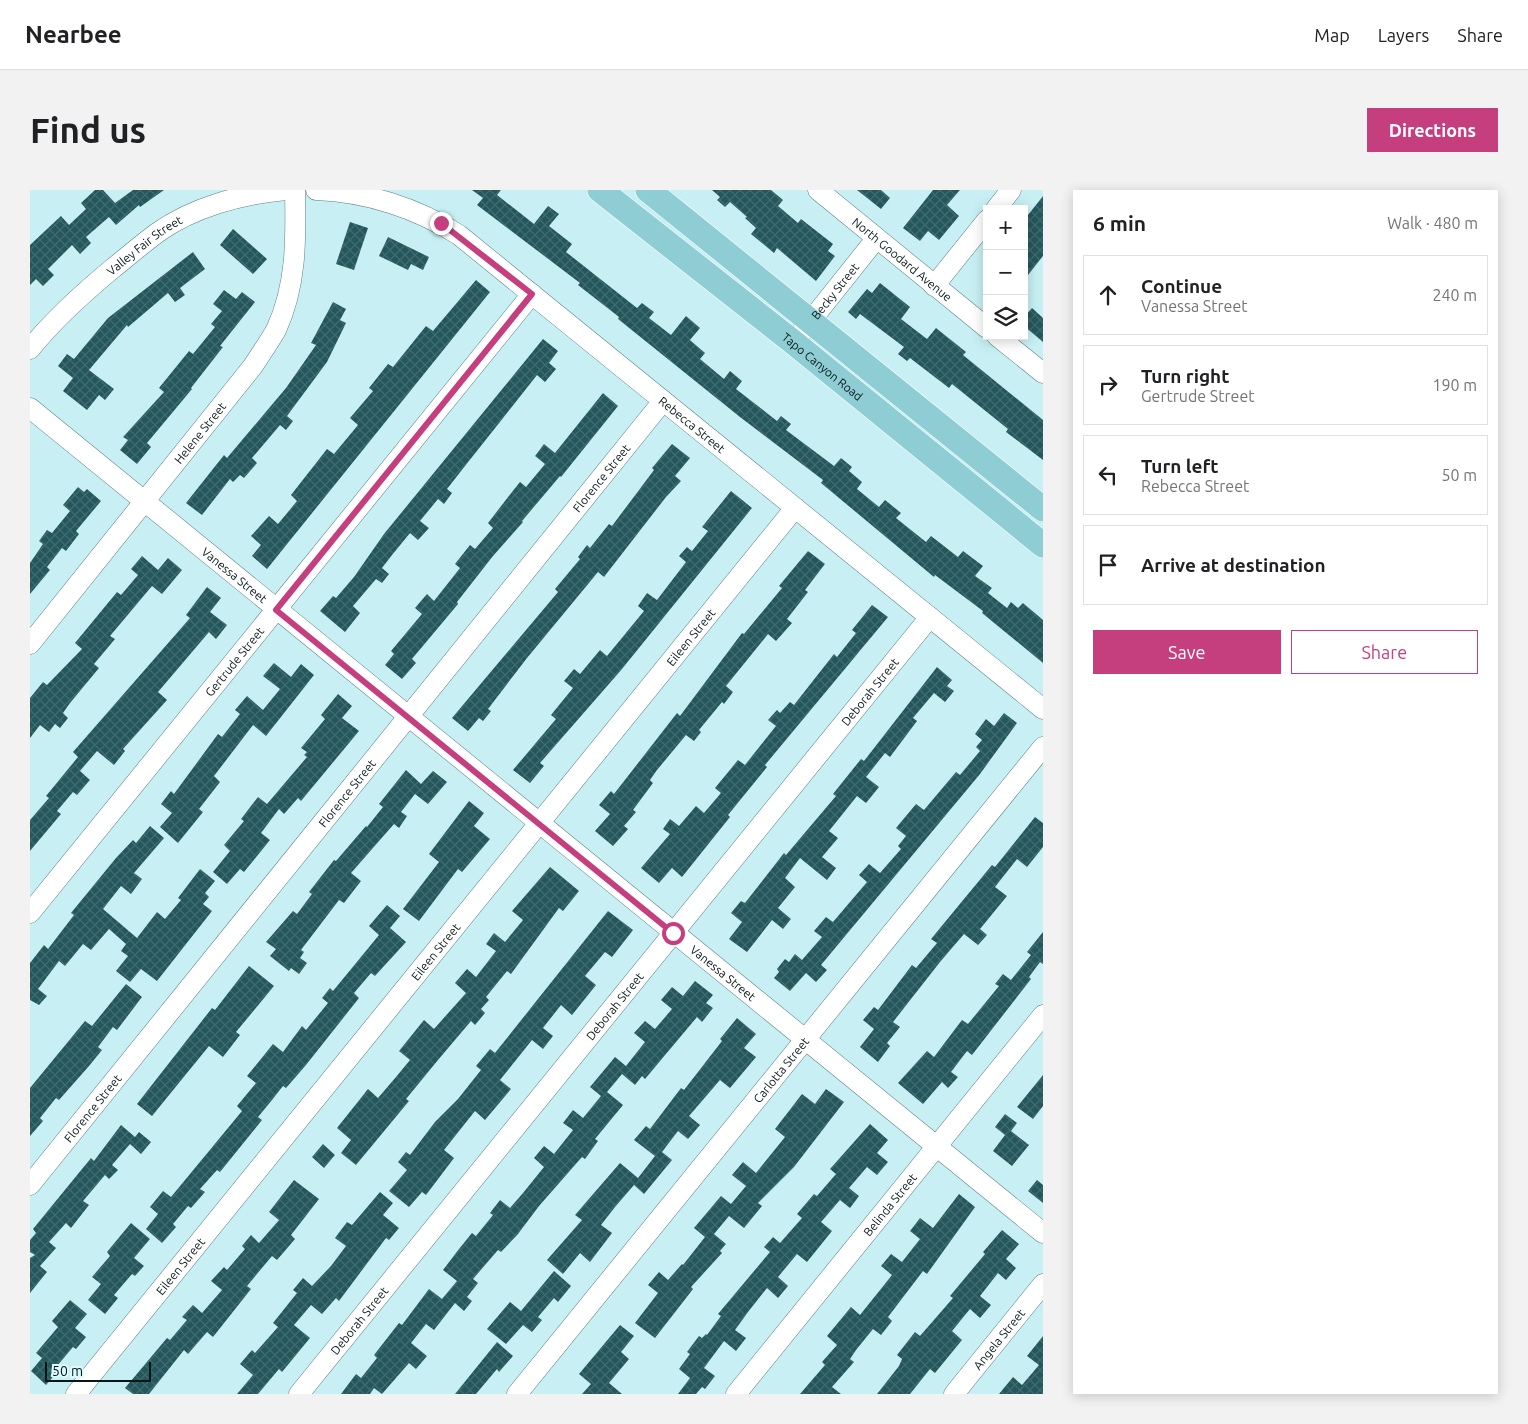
<!DOCTYPE html>
<html lang="en">
<head>
<meta charset="utf-8">
<style>
  body { margin:0; font-family:Ubuntu,sans-serif; background:#f2f2f2; color:#202124 }
  .controls { position:absolute; right:15px; top:15px; display:grid; overflow:hidden; border-radius:0px; box-shadow:0 2px 12px #0003 }
  .controls button { width:45px; height:45px; display:grid; place-items:center; padding:0; border:0; border-bottom:1px solid #e0e0e0; background:#fff; color:#202124; font:25px sans-serif }
  .scale { position:absolute; left:15px; bottom:12px; width:106px; box-sizing:border-box; padding-left:5px; border:2px solid #071617; border-top:0; font-size:14px; line-height:18px; white-space:nowrap; color:#071617; -webkit-text-stroke:4px #dcfbff; paint-order:stroke }
  .stop { position:absolute; width:15px; height:15px; margin:-11px; border:4px solid #c53f7f; border-radius:50%; background:#fff }
  .stop.end { background:#c53f7f; border-color:#fff; box-shadow:0 1px 5px #0008 }
  .list { margin:0; padding:0; list-style:none }
  h2 { display:flex; justify-content:space-between; align-items:center; height:65px; margin:0; padding:0 20px; font-size:21px }
  h2 small { font-size:16px; font-weight:400; color:#757577 }
  .list li { display:grid; grid-template-columns:32px 1fr auto; gap:15px; align-items:center; box-sizing:border-box; height:80px; margin:0 10px 10px; padding:0 10px; border:1px solid #e0e0e0; border-radius:0px }
  .list b { display:block; font-size:19px; white-space:nowrap }
  .list p { margin:0; font-size:16px; white-space:nowrap; color:#757577 }
  .list em { font-size:16px; font-style:normal; color:#757577 }
  .actions { display:flex; gap:10px; padding:15px 20px }
  .actions a { flex:1; padding:11px 0; border:1px solid #c53f7f; border-radius:0px; text-align:center; font-size:18px; color:#c53f7f }
  .actions .main { background:#c53f7f; color:#fff }
  .icon { flex:none; width:28px; height:28px; fill:none; stroke:currentColor; stroke-width:2; stroke-linecap:round; stroke-linejoin:round }
  .map { position:relative; flex:none; width:1013px; height:1204px; overflow:hidden; border-radius:0px }
  header { display:flex; align-items:center; gap:30px; box-sizing:border-box; height:70px; padding:0 25px; background:#fff; border-bottom:1px solid #e0e0e0 }
  header strong { font-size:24px }
  nav { display:flex; gap:28px; margin-inline-start:auto; font-size:18px }
  .intro { display:flex; align-items:center; justify-content:space-between; box-sizing:border-box; height:120px; padding:0 30px }
  h1 { margin:0; font-size:35px }
  .button { padding:12px 22px; border-radius:0px; background:#c53f7f; color:#fff; font-size:18px; font-weight:700 }
  main { display:flex; gap:30px; padding:0 30px }
  aside { flex:1; background:#fff; border-radius:0px; box-shadow:0 2px 12px #0003 }
  .map>svg:first-child { display:block }
  .building { fill:url(#building-cross-hatch) }
  .lines { fill:none; stroke-linecap:round; stroke-linejoin:round }
  .minor-casing { stroke:#5c8084; stroke-width:21 }
  .major-casing { stroke:#fff; stroke-width:26 }
  .minor { stroke:#fff; stroke-width:20 }
  .major { stroke:#8ecdd4; stroke-width:25 }
  .route { stroke:#c53f7f; stroke-width:6 }
  .labels { text-anchor:middle; dominant-baseline:central; stroke-width:5; stroke-linejoin:round; paint-order:stroke }
  .street-label { font-size:12px; fill:#071617; stroke:#dcfbff }
</style>
</head>
<body>
<header>
<strong>Nearbee</strong>
<nav><a>Map</a><a>Layers</a><a>Share</a></nav>
</header>
<div class="intro"><h1>Find us</h1><a class="button">Directions</a></div>
<main>
<div class="map">
<svg width="1013" height="1204" viewBox="0 0 1013 1204">
  <defs>
    <pattern id="building-cross-hatch" width="8" height="8" patternUnits="userSpaceOnUse" patternTransform="scale(1.25)"><rect width="8" height="8" fill="#23575c"/><path d="M0 0l8 8M0 8l8-8" fill="none" stroke="#406b6f"/></pattern>
  </defs>
  <rect width="100%" height="100%" fill="#c8f0f4"/>
  <path class="building" d="M65 0H73L85 13 103 0H134L110 17 109 15 86 35 79 27 56 47 61 53 50 64 42 55 18 79 24 85 13 96 6 89 0 95V55L31 26 39 35 56 19 51 13Z
    M442 0H471L467 5 504 34 518 16 529 24 519 36 542 54 536 62 607 118 612 113 624 122 619 128 641 145 656 126 670 138 660 150 675 163 670 169 694 189 700 181 712 191 706 199 747 231 751 226 761 234 756 240 804 276 811 268 822 277 819 281 832 292 827 299 849 317 855 310 871 323 866 328 896 352 901 346 928 367 933 361 953 376 945 386 962 398 958 403 977 418 981 412 988 418 993 413 1013 430V473L952 423 953 421 905 385 904 387 791 293 793 290 710 227 588 129 589 127 548 95 550 93 447 15 453 8Z
    M682 0H741L753 10 748 16 768 33 771 29 803 54 798 61 805 66 786 91 747 58 744 63 721 44 726 38 715 28 717 27 700 12 695 17 687 10 690 7Z
    M827 0H851L860 8 851 19Z
    M903 0H930L917 15 929 26 909 50 898 41 890 51 873 38Z
    M1013 6V66L994 90V30Z
    M320 32 338 38 324 80 306 74Z
    M203 39 237 69 223 84 190 55Z
    M358 47 399 67 393 80 381 74 378 80 349 66Z
    M163 62 175 79 150 98 155 105 145 112 138 103 98 137 97 135 59 180 84 199 75 210 69 205 57 220 33 201 43 188 28 176 37 164 44 169 78 128Z
    M446 90 460 102 237 379 222 366 231 355 221 346 239 326 248 334 267 311 261 305 297 259 304 264 328 235 320 228 343 201 339 198 358 174 363 177 396 136 403 141Z
    M850 93 880 117 871 129 897 149 906 138 936 162 933 165 1013 230V270L976 242 978 239 922 194 919 198 880 168 877 171 868 164 874 157 830 124 826 129 818 122 837 99 842 103Z
    M194 100 206 109 212 102 225 112 190 156 193 157 161 198 162 199 117 253 121 257 107 274 90 260 98 250 93 247 134 202 129 198 159 161 163 164 185 137 181 134 192 121 183 114Z
    M303 112 316 119 310 130 316 133 297 172 257 226 263 231 256 240 250 235 222 268 227 273 214 288 210 285 203 292 200 289 172 325 156 313 194 265 197 268 256 198 286 155 281 153Z
    M1002 118 1013 128V152L994 136V127Z
    M513 149 528 161 519 173 526 179 515 192 507 185 435 276 417 299 422 303 414 314 408 309 390 331 399 338 388 350 380 343 362 365 352 378 359 384 352 393 346 389 323 416 330 423 315 442 290 421 303 406 306 408 324 387 354 344Z
    M573 203 588 216 531 287 530 286 492 331 493 332 463 366 427 412 428 414 382 469 386 473 372 489 355 475 364 464 361 461 392 424 385 418 397 404 404 411 430 378 425 374 440 355 445 359 463 338 458 333 482 302 490 292 496 297 515 274 505 266 514 254 525 263Z
    M642 254 660 268 645 286 651 291 636 307 574 387 568 382 497 468 458 519 461 521 453 531 449 528 438 541 422 528 528 402 525 399 550 369 548 367 557 355 560 358 579 334 582 336 624 280 622 278Z
    M48 297 54 302 57 299 71 311 46 341 49 344 36 361 32 358 17 377 20 380 0 404V373L13 354 9 351 17 340 22 343 40 321 33 315Z
    M701 301 722 318 592 479 510 573 514 576 500 593 483 580 526 529 521 525 543 498 534 491 544 479 550 484 570 460 577 466 614 421 608 416 617 403 627 410 656 372 649 366 657 357 662 361 678 341 672 337Z
    M778 361 795 374 775 400 778 402 757 429 762 433 746 451 738 444 696 496 703 502 694 514 692 512 669 540 671 542 664 551 656 545 627 580 620 590 623 593 603 620 606 622 594 636 598 639 583 656 565 641 580 624 569 615 581 601 584 604 647 523 650 526 712 443 714 444 752 398 749 396Z
    M112 366 128 380 138 368 152 380 132 404 122 396 80 446 85 449 64 474 69 478 40 513 33 523 38 528 30 538 25 534 19 542 10 535 0 548V508L13 492 17 495 52 459 45 453 87 402 91 405 108 385 101 379Z
    M177 397 191 408 180 422 197 435 186 449 179 442 128 502 137 510 93 559 95 561 84 575 67 561 50 581 60 590 47 605 43 602 27 621 31 624 0 661V630L19 608 16 606 48 567 43 562 160 428 156 425Z
    M842 415 858 427 735 575 737 577 698 625 700 627 652 687 642 678 629 693 611 678 640 644 633 639 640 629 649 636 666 616 674 623 691 603 685 598 708 570 715 575 746 536 738 530 747 520 750 523 760 512 764 515 804 464 807 467 826 443 822 440Z
    M244 473 261 487 271 474 284 485 236 546 223 535 184 586 190 592 169 619 173 622 148 653 130 637 142 623 131 614 141 601 144 604 188 544 192 547 210 524 205 520 217 506 233 520 250 499 233 486Z
    M907 477 922 490 917 496 924 501 915 512 904 503 883 528 887 531 860 567 855 563 836 587 849 597 836 613 827 606 799 641 808 648 792 667 806 678 797 690 770 668 755 688 765 697 748 718 761 729 753 739 742 730 717 762 699 749 712 732 701 723 711 711 715 713 754 663 756 665 806 606 803 604 831 569 834 571Z
    M308 504 322 516 312 528 329 541 271 611 268 608 254 624 249 619 231 643 240 650 214 682 210 679 197 694 183 682 200 661 194 655 214 631 211 629 228 607 237 614 277 567 274 565 277 562 271 558 295 529 291 525Z
    M974 523 987 533 950 584 791 775 797 780 786 792 776 783 760 801 744 788 749 782 747 779 755 769 759 772 765 764 772 770 792 747 784 741 796 727 803 732 837 692 829 685 839 674 850 683 871 659 868 656 876 646 866 638 886 614 894 620 926 582 930 585 950 561 946 557 952 550 945 544 956 529 964 536Z
    M376 580 391 594 403 581 417 592 398 614 385 604 371 622 377 626 369 638 364 634 321 683 331 691 314 713 309 710 271 760 274 762 270 768 277 773 269 784 261 778 259 781 240 766 246 759 236 752 263 721 267 724 282 704 279 702 304 670 306 671 336 636 337 637 353 617 349 614Z
    M439 611 454 623 444 636 460 649 432 682 428 679 389 731 373 719 409 672 399 664Z
    M1005 627 1013 633V657L997 677 987 669 965 697 977 706 950 739 957 745 948 755 934 744 910 772 863 832 870 837 857 853 860 856 848 872 830 857 844 839 833 830 844 817 848 820 882 775 886 778 907 753 901 749 962 675 965 677Z
    M120 636 134 648 104 683 112 689 101 704 91 696 73 719 107 748 127 722 135 729 151 710 148 708 170 679 185 691 175 703 179 707 173 714 182 721 127 791 111 779 100 792 86 781 98 766 91 761 96 754 79 739 61 760 53 754 35 776 29 771 8 799 17 806 9 815 0 810V773L14 755 18 759 44 725 41 723 86 668 103 650 106 653Z
    M520 677 549 701 533 721 529 718 481 784 477 781 456 807 459 810 451 819 455 823 445 835 441 831 408 870 376 909 379 911 326 975 311 963 321 950 307 938 338 899 348 908 366 887 380 870 369 861 394 830 404 839 436 803 425 793 437 779 446 787 466 761 456 754 464 743 475 752 493 730 482 721Z
    M357 715 370 726 360 738 376 752 345 786 341 783 324 803 329 808 276 875 256 898 253 896 242 910 228 927 232 930 190 982 187 980 170 999 175 1002 161 1018 158 1016 143 1034 146 1037 132 1053 116 1039 128 1024 120 1017 133 1001 141 1007 212 921 207 916 226 893 217 886 243 854 253 862 272 836 276 840 298 813 292 808 300 798 303 801 349 745 339 736Z
    M578 721 603 740 582 767 575 762 555 786 566 795 542 825 531 815 513 838 523 846 513 859 502 850 470 890 481 899 455 930 445 921 414 960 424 968 396 1005 392 1002 379 1017 359 1001 377 980 368 972 376 962 380 965 405 932 428 909 451 880 446 876 460 859 465 863Z
    M1013 742V774L1010 772 999 787 1001 789 942 865 937 861 921 882 928 887 918 898 912 892 893 914 868 893 897 861 904 867 932 830 938 834 969 796 965 794 973 784 981 790 1001 765 997 762Z
    M219 776 244 796 206 842 210 845 193 867 179 856 122 926 107 914 182 818 185 820Z
    M665 791 683 805 676 813 683 818 672 832 667 827 615 889 612 886 605 895 592 884 577 902 593 915 565 949 568 951 555 969 552 967 509 1016 488 1044 471 1062 468 1060 443 1089 448 1093 437 1107 442 1111 434 1121 425 1113 404 1140 396 1134 381 1153 397 1166 386 1179 379 1173 352 1204 344 1198 340 1204H311L326 1184 331 1188 347 1168 344 1165 369 1133 372 1135 399 1099 412 1109 427 1091 413 1080 429 1059 442 1043 446 1046 463 1025 460 1023 470 1010 480 1018 493 1003 514 977 504 968 514 956 524 964 543 940 533 933 543 920 553 928 571 906 560 897 585 867 596 876 615 852 604 843 615 831 625 839 642 819 631 810 642 797 653 806Z
    M96 794 112 807 87 840 83 837 68 857 72 860 59 876 29 910 26 908 10 928 13 931 0 946V898L55 831 62 836Z
    M707 828 726 844 714 858 726 867 700 898 690 890 659 926 670 935 658 949 648 941 632 962 642 970 614 1004 604 995 585 1017 571 1035 582 1043 560 1072 550 1063 533 1084 517 1070 552 1030 545 1025 590 973 608 988 625 966 604 950 616 936 620 939 651 898 654 900 692 851 690 849Z
    M1013 885V916L1003 929 987 917Z
    M796 899 814 912 764 977 728 1013 732 1016 714 1038 699 1026 684 1044 696 1054 690 1061 692 1063 661 1097 663 1099 625 1148 605 1133 628 1103 618 1095 629 1082 638 1090 652 1074 653 1075 675 1047 664 1038 691 1006 701 1014 716 996 702 985 713 972 726 983 755 947 745 939 772 904 785 914Z
    M975 924 987 933 981 941 999 955 982 976 963 961 975 945 965 937Z
    M840 934 858 950 847 963 858 972 847 985 837 977 819 998 829 1006 820 1018 810 1010 791 1032 802 1041 777 1072 767 1064 748 1087 758 1096 748 1108 737 1098 718 1122 705 1140 716 1148 706 1161 694 1151 674 1178 685 1186 675 1199 672 1197 666 1204H648L660 1188 649 1179 660 1164 657 1162 669 1146 672 1148 676 1144 677 1145 691 1126 688 1124 740 1062 734 1057 743 1047 750 1053 772 1028 767 1024 784 1004 787 1006 806 984 800 979Z
    M91 935 105 947 109 942 121 952 111 964 100 954 82 975 88 980 79 989 75 985 53 1011 59 1015 41 1038 36 1033 19 1052 26 1058 10 1076 17 1082 0 1103V1068L5 1065 0 1062V1050L6 1043 3 1039 61 968 64 971Z
    M293 954 305 965 294 978 282 967Z
    M264 990 289 1009 261 1045 265 1049 247 1070 242 1066 217 1096 221 1099 183 1147 177 1142 158 1164 154 1160 119 1204H103L95 1198 137 1148 140 1150 157 1130 152 1127 163 1115 172 1123 192 1100 181 1091 194 1077 197 1080 215 1059 212 1056 221 1045 229 1053 249 1030 239 1022Z
    M1007 990 1013 995V1013L998 1001Z
    M350 1002 363 1013 353 1025 369 1038 359 1050 356 1048 309 1111 306 1108 292 1124 281 1115 264 1135 280 1148 252 1182 249 1179 228 1204H207L223 1185 210 1174 222 1160 225 1163 248 1137 243 1133 267 1103 263 1100 273 1088 282 1096 301 1076 316 1056 305 1048 317 1032 322 1035Z
    M929 1004 945 1017 897 1084 893 1081 858 1127 862 1131 851 1145 843 1139 826 1160 820 1169 824 1172 802 1197 811 1204H770L795 1175 792 1172 807 1155 797 1146 821 1117 830 1125 862 1085 851 1076 861 1064 872 1072 890 1049 880 1041 890 1028 903 1038Z
    M101 1033 120 1049 104 1068 114 1076 105 1086 102 1084 84 1105 88 1108 75 1124 58 1110 71 1094 62 1087 80 1066 77 1062Z
    M972 1040 989 1054 976 1069 986 1078 976 1090 968 1083 950 1106 961 1115 950 1128 940 1119 922 1141 932 1150 905 1183 900 1179 880 1204H847L869 1176 872 1169 867 1165 885 1142 890 1146 923 1108 920 1106 955 1064 953 1062Z
    M524 1081 541 1096 528 1112 524 1108 508 1127 512 1130 502 1142 493 1135 476 1154 457 1139 480 1112 491 1121Z
    M40 1110 57 1124 45 1138 56 1147 46 1159 43 1157 27 1176 30 1179 16 1195 1 1181 12 1168 6 1163 28 1137 22 1131Z
    M590 1135 604 1146 591 1162 599 1169 579 1193 592 1204H552L561 1194 549 1184Z
    M1013 1146V1204H969L983 1187 992 1195 1009 1175 997 1166Z
    M467 1152 483 1166 469 1182 467 1179 446 1204H425Z"/>
  <g class="lines">
    <g class="minor-casing">
      <g id="minor">
        <path id="s1" d="M286 0C337 2 387 18 429 45L1013 519"/>
        <path id="s2" d="M788 0 957 138"/>
        <path d="M966 19 981 0"/>
        <path d="M904 96 957 30"/>
        <path id="s3" d="M771 143 846 49"/>
        <path d="M967 146 1013 183"/>
        <path id="s4" d="M0 159C24 129 52 104 82 79 97 67 111 55 127 43 163 17 212 4 256 0"/>
        <path id="s5" d="M0 218 1013 1043"/>
        <path id="s6" d="M0 454 223 176C231 164 239 152 246 140 267 95 266 48 265 0"/>
        <path id="s7" d="M0 723 502 104"/>
        <path id="s8" d="M0 995 633 211"/>
        <path id="s9" d="M46 1204 765 318"/>
        <path id="s10" d="M269 1204 900 427"/>
        <path id="s11" d="M487 1204 1013 557"/>
        <path id="s12" d="M706 1204 1013 825"/>
        <path id="s13" d="M924 1204 1013 1094"/>
      </g>
    </g>
    <g class="major-casing">
      <g id="major">
        <path id="s14" d="M570 0 763 152 1013 355"/>
        <path d="M618 0 1013 319"/>
      </g>
    </g>
    <use href="#minor" class="minor"/>
    <use href="#major" class="major"/>
  </g>
  <g class="lines">
    <path class="route" d="M411 33 502 104 246 420 643 743"/>
  </g>
  <g class="labels">
    <g class="street-label">
      <text stroke="none"><textPath href="#s4" startOffset="155">Valley Fair Street</textPath></text>
      <text stroke="none"><textPath href="#s2" startOffset="109">North Goodard Avenue</textPath></text>
      <text stroke="none"><textPath href="#s3" startOffset="54">Becky Street</textPath></text>
      <text stroke="none"><textPath href="#s14" startOffset="284">Tapo Canyon Road</textPath></text>
      <text stroke="none"><textPath href="#s1" startOffset="452">Rebecca Street</textPath></text>
      <text stroke="none"><textPath href="#s6" startOffset="271">Helene Street</textPath></text>
      <text stroke="none"><textPath href="#s8" startOffset="909">Florence Street</textPath></text>
      <text stroke="none"><textPath href="#s5" startOffset="264">Vanessa Street</textPath></text>
      <text stroke="none"><textPath href="#s9" startOffset="975">Eileen Street</textPath></text>
      <text stroke="none"><textPath href="#s7" startOffset="324">Gertrude Street</textPath></text>
      <text stroke="none"><textPath href="#s10" startOffset="905">Deborah Street</textPath></text>
      <text stroke="none"><textPath href="#s8" startOffset="504">Florence Street</textPath></text>
      <text stroke="none"><textPath href="#s9" startOffset="570">Eileen Street</textPath></text>
      <text stroke="none"><textPath href="#s5" startOffset="894">Vanessa Street</textPath></text>
      <text stroke="none"><textPath href="#s10" startOffset="500">Deborah Street</textPath></text>
      <text stroke="none"><textPath href="#s11" startOffset="418">Carlotta Street</textPath></text>
      <text stroke="none"><textPath href="#s8" startOffset="99">Florence Street</textPath></text>
      <text stroke="none"><textPath href="#s12" startOffset="244">Belinda Street</textPath></text>
      <text stroke="none"><textPath href="#s9" startOffset="165">Eileen Street</textPath></text>
      <text stroke="none"><textPath href="#s10" startOffset="95">Deborah Street</textPath></text>
      <text stroke="none"><textPath href="#s13" startOffset="71">Angela Street</textPath></text>
    </g>
  </g>
</svg>
<div class="controls">
<button>+</button>
<button>−</button>
<button><svg class="icon" aria-label="layers" viewBox="0 0 24 24"><path d="M12 4l9 5-9 5-9-5zM3 14l9 5 9-5"/></svg></button>
</div>
<div class="scale">50 m</div>
<div class="stop" style="left:643px;top:743px"></div>
<div class="stop end" style="left:411px;top:33px"></div>
</div>
<aside>
<h2>6 min<small>Walk · 480 m</small></h2>
<ul class="list">
<li><svg class="icon" aria-label="ahead" viewBox="0 0 24 24"><path d="M12 20V5M6 11l6-6 6 6"/></svg><div><b>Continue</b><p>Vanessa Street</p></div><em>240 m</em></li>
<li><svg class="icon" aria-label="right" viewBox="0 0 24 24"><path d="M7 20v-9h11M14 6l5 5-5 5"/></svg><div><b>Turn right</b><p>Gertrude Street</p></div><em>190 m</em></li>
<li><svg class="icon" aria-label="left" viewBox="0 0 24 24"><path d="M17 20v-9H6M10 6l-5 5 5 5"/></svg><div><b>Turn left</b><p>Rebecca Street</p></div><em>50 m</em></li>
<li><svg class="icon" aria-label="arrive" viewBox="0 0 24 24"><path d="M6 21V4h12l-3 4 3 4H6"/></svg><div><b>Arrive at destination</b></div></li>
</ul>
<div class="actions"><a class="main">Save</a><a>Share</a></div>
</aside>
</main>
</body>
</html>
